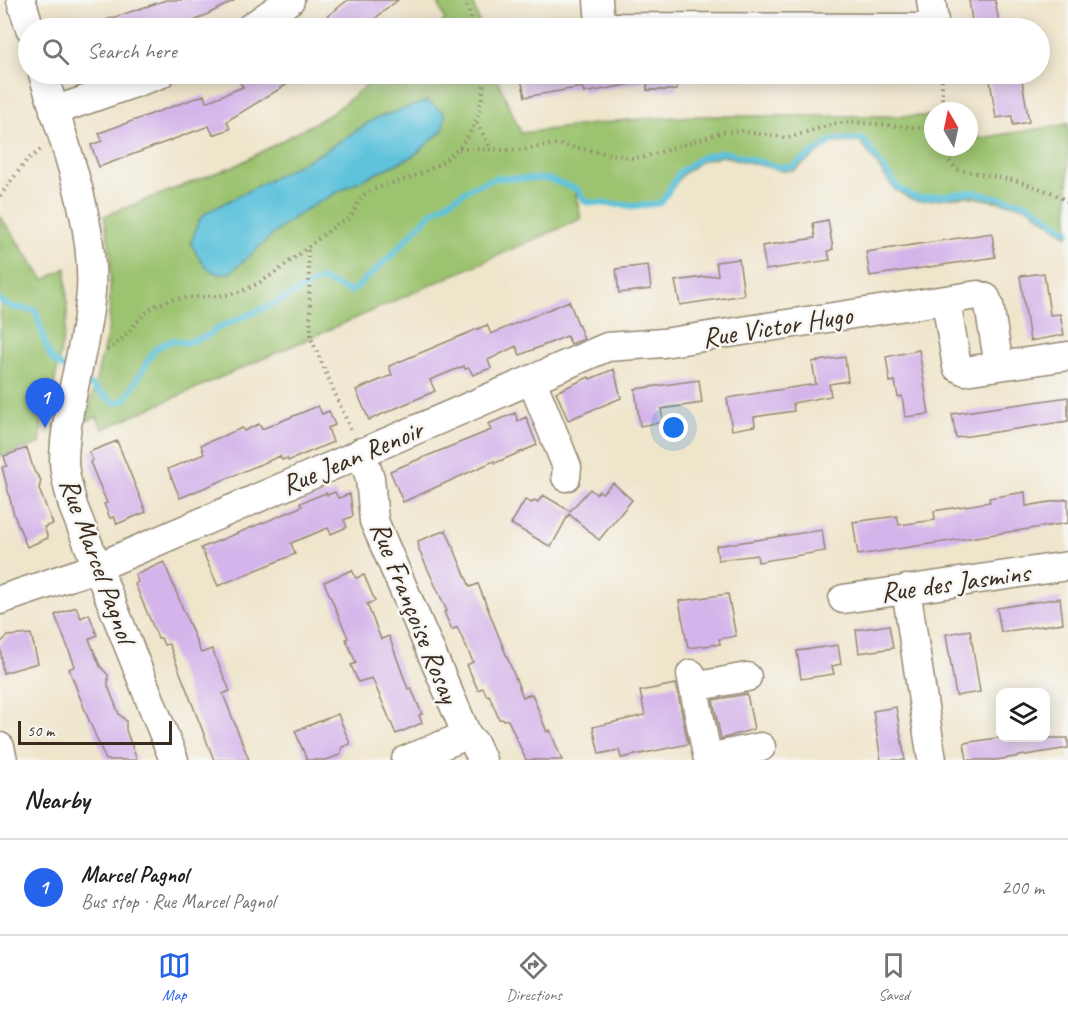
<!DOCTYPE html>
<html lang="en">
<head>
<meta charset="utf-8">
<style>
  body { margin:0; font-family:Caveat,sans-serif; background:#f2f2f2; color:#202124 }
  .controls { position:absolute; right:18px; bottom:18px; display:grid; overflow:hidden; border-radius:12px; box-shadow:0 3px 15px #0003 }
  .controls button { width:54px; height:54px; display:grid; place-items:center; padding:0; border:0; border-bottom:2px solid #e0e0e0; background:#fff; color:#202124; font:30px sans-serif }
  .compass { position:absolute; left:924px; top:102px; width:54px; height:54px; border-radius:50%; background:#fff; box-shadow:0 3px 15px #0003; rotate:351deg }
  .scale { position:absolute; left:18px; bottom:15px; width:154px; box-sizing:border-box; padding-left:6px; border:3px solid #3b2a1e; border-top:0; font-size:16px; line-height:21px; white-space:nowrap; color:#3b2a1e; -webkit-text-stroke:4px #f6f6f2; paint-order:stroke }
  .you { position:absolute; left:674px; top:428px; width:21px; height:21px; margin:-15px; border:4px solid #fff; border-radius:50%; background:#1a73e8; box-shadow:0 0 0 9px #1a73e833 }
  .badge { display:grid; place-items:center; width:39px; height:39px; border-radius:50%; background:#2563eb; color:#fff; font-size:20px; font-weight:700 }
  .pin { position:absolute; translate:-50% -50px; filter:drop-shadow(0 2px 3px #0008) }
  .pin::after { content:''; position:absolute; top:32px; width:21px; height:18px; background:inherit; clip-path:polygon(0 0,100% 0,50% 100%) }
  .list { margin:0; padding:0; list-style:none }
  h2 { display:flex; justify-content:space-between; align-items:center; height:78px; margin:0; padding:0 24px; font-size:26px }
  h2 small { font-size:20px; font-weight:400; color:#757577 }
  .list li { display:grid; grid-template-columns:39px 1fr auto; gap:18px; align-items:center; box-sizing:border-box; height:96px; padding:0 24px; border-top:2px solid #e0e0e0 }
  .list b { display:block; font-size:22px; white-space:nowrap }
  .list p { margin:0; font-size:20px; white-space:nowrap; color:#757577 }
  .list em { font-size:20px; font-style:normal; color:#757577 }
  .icon { flex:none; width:33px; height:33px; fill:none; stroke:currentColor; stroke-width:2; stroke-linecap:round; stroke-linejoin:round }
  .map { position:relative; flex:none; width:1068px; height:760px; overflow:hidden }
  .search { position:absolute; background:#fff; box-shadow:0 3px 15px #0003; left:18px; right:18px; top:18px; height:66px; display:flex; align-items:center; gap:15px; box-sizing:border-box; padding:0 21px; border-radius:33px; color:#757577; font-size:22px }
  .sheet { height:174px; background:#fff }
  nav { display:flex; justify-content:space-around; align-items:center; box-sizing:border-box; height:84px; border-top:2px solid #e0e0e0; background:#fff; font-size:16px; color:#757577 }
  nav a { display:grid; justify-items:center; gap:3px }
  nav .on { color:#2563eb }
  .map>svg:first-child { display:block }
  .green { fill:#9bc36f; stroke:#6b7646; stroke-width:1.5 }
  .water { fill:#5ec3dc; stroke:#4c767d; stroke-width:1.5 }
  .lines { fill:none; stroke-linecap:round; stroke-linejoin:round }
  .stream { stroke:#5ec3dc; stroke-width:6 }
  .building { fill:#d4b4ea }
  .minor-casing { stroke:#958874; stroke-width:31 }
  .path { stroke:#958874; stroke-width:4; stroke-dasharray:1.5 4.5; stroke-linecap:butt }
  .minor { stroke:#fff; stroke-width:28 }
  .labels { text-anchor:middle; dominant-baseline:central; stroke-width:5; stroke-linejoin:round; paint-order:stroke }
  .street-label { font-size:28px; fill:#3b2a1e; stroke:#f6f6f2 }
</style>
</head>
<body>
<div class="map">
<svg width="1068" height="760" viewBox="0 0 1068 760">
  <rect width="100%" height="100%" fill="#f6f6f2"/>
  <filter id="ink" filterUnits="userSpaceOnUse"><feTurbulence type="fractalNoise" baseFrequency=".0167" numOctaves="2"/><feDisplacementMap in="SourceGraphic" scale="12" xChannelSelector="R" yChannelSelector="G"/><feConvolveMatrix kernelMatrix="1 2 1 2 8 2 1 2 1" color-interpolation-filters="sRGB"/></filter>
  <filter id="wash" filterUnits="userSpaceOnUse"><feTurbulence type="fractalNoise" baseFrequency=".008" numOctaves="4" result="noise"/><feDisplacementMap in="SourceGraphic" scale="24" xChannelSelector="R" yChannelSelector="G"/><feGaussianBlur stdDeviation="1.35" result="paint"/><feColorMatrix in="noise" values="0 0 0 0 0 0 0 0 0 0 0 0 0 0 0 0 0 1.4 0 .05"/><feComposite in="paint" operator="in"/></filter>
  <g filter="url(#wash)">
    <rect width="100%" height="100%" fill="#efe5cb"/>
    <path class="green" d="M437 0H472L481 28H435L445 20Z
      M380 74H495L521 133 626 120 694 116H933V147H969V140L1068 124V236L1027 207 967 196 918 201 907 197 894 189 861 142 833 143 794 170 783 171 723 156 703 160 682 175 661 205 631 208 584 203 575 192 581 219 103 429 97 417 86 421 109 327 111 255 104 216 239 164 331 114Z
      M0 216 44 280 66 268 67 318 49 411H43L40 444 0 456Z"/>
    <path class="water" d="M427 101 445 113 443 130 413 156 349 186 307 209 285 224 231 272C210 280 199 260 191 243L199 220 207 212 323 152 376 118Z"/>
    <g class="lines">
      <path class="stream" d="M0 300 11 307 35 310C41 324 45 356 57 364 61 366 65 368 70 371
        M83 380 115 403 125 400 155 349 173 340 185 343 207 336 220 327 282 300 320 279 351 292 389 258 431 213 472 187 496 178 548 179 577 189 586 202 635 206 661 203 680 172 702 157 724 152 778 167H792L833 140 863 139 896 186 910 195 919 198 972 192 1028 204 1068 231"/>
    </g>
    <g id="blocks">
      <path class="building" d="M166 0H235L181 28H95L94 24Z
        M348 0H398L363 28H312Z
        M969 0H995L1000 28H973Z
        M234 74H304L227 121 230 129 213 135 209 126 99 167 91 145 102 141 99 133 204 95 206 102 243 87Z
        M520 74H642L643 82 584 93 582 87 525 97Z
        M647 74H677V90H647Z
        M989 74H1021L1029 122 1013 125 1012 116 996 118Z
        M828 220 833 249 828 251 830 260 766 270 762 246 815 238 813 223Z
        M992 233 995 257 870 276 866 252Z
        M739 259 744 295 680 305 675 281 718 275 716 262Z
        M648 265 651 289 619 293 616 269Z
        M1044 273 1050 315 1060 314 1064 335 1030 341 1020 276Z
        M569 301 584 339 571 344 567 336 520 355 516 346 488 360 491 368 473 375 469 368 465 369 464 366 430 380 435 391 369 420 356 390 392 375 389 366 487 325 491 334Z
        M919 350 929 414 905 417 902 396 898 397 895 381 890 382 886 357Z
        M845 357 848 381 829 384 831 396 793 403 794 411 754 417 755 426 732 430 727 398 816 384 812 362Z
        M614 369 621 398 568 420 556 392 589 377 590 379Z
        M699 380 702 403 661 409 663 422 640 426 635 389Z
        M1068 397V421L956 438 952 414Z
        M318 406 322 414 329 411 335 425 328 428 333 442 288 461 287 458 282 460 280 456 273 459 180 498 168 469 204 454 201 445 242 428 244 431 259 424 262 429Z
        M515 413 518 421 526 417 537 445 495 463 494 461 403 502 390 471 491 430 488 424Z
        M117 441 146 512 117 524 114 517 110 518 104 504 107 503 90 462 93 460 89 452Z
        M27 448 34 471 41 480 39 489 53 524 44 527 48 538 27 547 14 515 2 467 7 466 4 456Z
        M613 483 632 500 599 540 569 514 551 547 511 524 525 500 532 503 534 500 538 502 543 495 570 511 590 489 596 494 599 491 602 493Z
        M335 492 338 498 350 494 353 516 344 520 347 527 331 534 328 528 291 543 295 554 218 586 201 548 294 510 302 506 300 503 326 493 327 495Z
        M1025 492 1026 506 1068 499V523L858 555 853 522 897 516 899 525 935 520 934 511 990 502 989 498Z
        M446 530 470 587 478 584 523 697 532 694 547 732 550 730 562 760H526L508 720 499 719 489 695 487 696 483 688 478 690 467 665 473 662 457 627 452 630 444 612 447 611 419 550 418 541Z
        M822 530 825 551 758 562 757 555 718 560 716 546Z
        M164 562 201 653 212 649 230 691 223 694 249 760H214L169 644 164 645 161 638H158L135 584 138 582 135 575Z
        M352 570 356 578 364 575 375 601 367 604 381 639 389 636 408 689 411 688 422 714 419 715 422 723 396 734 372 678 358 682 351 665 356 663 346 639 348 638 324 582Z
        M728 594 736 636 719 639 720 644 688 648 679 601Z
        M1060 598 1063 623 1001 632 997 608Z
        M76 607 81 618 89 614 97 635 89 639 100 666 108 675V686L119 714 126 721V730L137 760H106L88 718 69 669 75 666 55 615Z
        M889 625 893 648 859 653 856 630Z
        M970 630 980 692 956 696 946 634Z
        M31 634 38 663 3 673 0 643 8 636Z
        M838 645 841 664 832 666 834 674 801 679 797 651Z
        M676 684 688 744 621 758 619 750 599 754 593 727 645 715 640 691Z
        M747 694 754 729 721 739 713 700Z
        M896 707 905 760H881L873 711Z
        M338 714 350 744 342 747 340 755 326 760H307L295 731Z
        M997 738H1068V748L996 760H967L964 743Z"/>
    </g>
  </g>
  <g filter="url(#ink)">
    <use href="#blocks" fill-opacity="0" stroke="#958874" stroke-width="1.5"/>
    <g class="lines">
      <g class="minor-casing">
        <path id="minor" d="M21 0 30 28
          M598 0 600 24 615 27 919 28 935 26
          M931 0 935 28
          M250 28 290 0
          M43 74C63 140 95 220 91 291 87 348 65 403 64 461 64 476 70 492 73 506L174 760
          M54 111 160 74
          M999 366 1068 356
          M532 381 567 467 566 477
          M361 452 370 478 374 521 467 735
          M906 589 932 760
          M843 599 1068 566
          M0 600 98 567 607 347 663 343 978 295 986 298 989 305 999 366 965 371 957 367 946 300
          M691 674 708 760
          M694 687 747 677
          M0 747 3 760
          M708 758 761 747
          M406 760 467 735 475 744 482 760"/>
      </g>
      <path class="path" d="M465 0 475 28
        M564 28 577 23
        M942 111V74
        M477 123 491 149
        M938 147 956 169 1017 181 1053 193 1068 202
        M459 149 521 150 556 144 633 158 644 157 723 132 739 131 788 138 833 124 852 122 933 129
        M0 196 27 160 43 148
        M308 250 311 338 352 433
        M107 350C127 340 136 316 157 305 185 292 214 301 242 291 275 278 306 247 335 226 339 223 346 221 350 217 356 210 358 199 365 194 379 186 397 182 412 177 464 157 481 128 485 74"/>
      <use href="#minor" class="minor"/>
    </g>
  </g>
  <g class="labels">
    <g class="street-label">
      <text transform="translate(777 326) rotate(-9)">Rue Victor Hugo</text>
      <text transform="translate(352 457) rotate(-23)">Rue Jean Renoir</text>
      <text transform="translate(98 560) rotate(70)">Rue Marcel Pagnol</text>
      <text transform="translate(955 582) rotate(-8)">Rue des Jasmins</text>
      <text transform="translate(415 612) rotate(68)">Rue Françoise Rosay</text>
    </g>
  </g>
</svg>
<div class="controls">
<button><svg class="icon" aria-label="layers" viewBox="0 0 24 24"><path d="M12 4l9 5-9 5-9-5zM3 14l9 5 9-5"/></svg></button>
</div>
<svg class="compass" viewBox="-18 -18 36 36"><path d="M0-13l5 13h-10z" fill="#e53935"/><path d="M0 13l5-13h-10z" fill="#757577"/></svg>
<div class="scale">50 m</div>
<div class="you"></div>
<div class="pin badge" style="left:45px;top:428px">1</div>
<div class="search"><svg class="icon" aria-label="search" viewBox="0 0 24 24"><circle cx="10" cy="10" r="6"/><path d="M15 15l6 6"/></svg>Search here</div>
</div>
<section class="sheet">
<h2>Nearby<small></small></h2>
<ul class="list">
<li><span class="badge">1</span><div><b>Marcel Pagnol</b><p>Bus stop · Rue Marcel Pagnol</p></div><em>200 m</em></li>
</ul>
</section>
<nav>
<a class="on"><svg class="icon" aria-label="map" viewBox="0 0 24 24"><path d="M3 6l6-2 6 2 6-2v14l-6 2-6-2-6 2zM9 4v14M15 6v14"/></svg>Map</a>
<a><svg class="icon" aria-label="directions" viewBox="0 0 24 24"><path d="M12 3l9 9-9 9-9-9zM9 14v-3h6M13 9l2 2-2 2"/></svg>Directions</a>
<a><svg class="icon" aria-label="saved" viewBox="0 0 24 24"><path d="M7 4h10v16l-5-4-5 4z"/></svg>Saved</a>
</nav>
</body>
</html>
